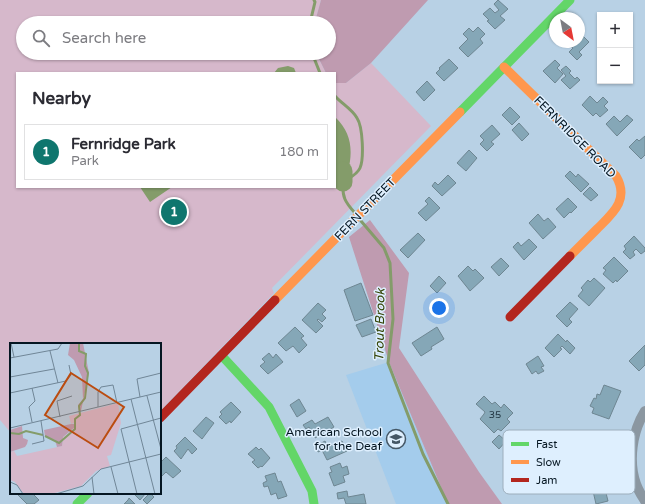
<!DOCTYPE html>
<html lang="en">
<head>
<meta charset="utf-8">
<style>
  body { margin:0; font-family:"Varela Round",sans-serif; background:#f7f7f7; color:#2b2b33 }
  .controls { position:absolute; right:12px; top:12px; display:grid; overflow:hidden; border-radius:0px; box-shadow:0 1px 3px #0004 }
  .controls button { width:36px; height:36px; display:grid; place-items:center; padding:0; border:0; border-bottom:1px solid #e1e1e2; background:#fff; color:#2b2b33; font:20px sans-serif }
  .compass { position:absolute; left:549px; top:12px; width:36px; height:36px; border-radius:50%; background:#fff; box-shadow:0 1px 3px #0004; rotate:148deg }
  .you { position:absolute; left:439px; top:308px; width:14px; height:14px; margin:-10px; border:3px solid #fff; border-radius:50%; background:#1a73e8; box-shadow:0 0 0 6px #1a73e833 }
  .badge { display:grid; place-items:center; width:26px; height:26px; border-radius:50%; background:#0f766e; color:#fff; font-size:13px; font-weight:700 }
  .pin { position:absolute; translate:-50% -50%; border:2px solid #fff; box-shadow:0 1px 4px #0006 }
  .list { margin:0; padding:0; list-style:none }
  h2 { display:flex; justify-content:space-between; align-items:center; height:52px; margin:0; padding:0 16px; font-size:17px }
  h2 small { font-size:13px; font-weight:400; color:#7c7c81 }
  .list li { display:grid; grid-template-columns:26px 1fr auto; gap:12px; align-items:center; box-sizing:border-box; height:56px; margin:0 8px 8px; padding:0 8px; border:1px solid #e1e1e2; border-radius:0px }
  .list b { display:block; font-size:15px; white-space:nowrap }
  .list p { margin:0; font-size:13px; white-space:nowrap; color:#7c7c81 }
  .list em { font-size:13px; font-style:normal; color:#7c7c81 }
  .icon { flex:none; width:22px; height:22px; fill:none; stroke:currentColor; stroke-width:2; stroke-linecap:round; stroke-linejoin:round }
  .map { position:relative; flex:none; width:645px; height:504px; overflow:hidden }
  .search { position:absolute; background:#fff; box-shadow:0 1px 3px #0004; left:16px; top:16px; width:320px; height:44px; display:flex; align-items:center; gap:10px; box-sizing:border-box; padding:0 14px; border-radius:22px; color:#7c7c81; font-size:15px }
  .panel { position:absolute; background:#fff; box-shadow:0 1px 3px #0004; left:16px; top:72px; width:320px; height:116px; border-radius:0px }
  .map>svg:first-child { display:block }
  .built { fill:#a4ccec }
  .green { fill:#d6b8cb }
  .forest { fill:#bf9bb0 }
  .water { fill:#849c6a }
  .lines { fill:none; stroke-linecap:round; stroke-linejoin:round }
  .stream { stroke:#849c6a; stroke-width:3 }
  .river { stroke:#849c6a; stroke-width:19 }
  .building { fill:#85a7b7; stroke:#6e8692 }
  .street { stroke:#8b97a1; stroke-width:10 }
  .fast { stroke:#63d668; stroke-width:9 }
  .slow { stroke:#ff974d; stroke-width:9 }
  .jam { stroke:#b3261e; stroke-width:9 }
  .labels { text-anchor:middle; dominant-baseline:central; stroke-width:3; stroke-linejoin:round; paint-order:stroke }
  .number-label { font-size:10px; fill:#253a47 }
  .street-label { font-size:12px; fill:#051622; stroke:#deeffe }
  .poi-label { font-size:12px; fill:#051622; stroke:#deeffe; text-anchor:end }
  .water-label { font-size:13px; font-style:italic; fill:#334305; stroke:#deeffe }
  .inset-river { fill:none; stroke:#849c6a; stroke-width:2 }
  .inset-road { fill:none; stroke:#708697; stroke-width:1 }
  .view { fill:#bb4c10; fill-opacity:0.15; stroke:#bb4c10; stroke-width:2 }
  .inset-edge { fill:none; stroke:#051622; stroke-width:2 }
  .key { fill:#deeffe; stroke:#9daebc; stroke-width:1 }
  .key-label { font-size:11px; fill:#051622 }
</style>
</head>
<body>
<div class="map">
<svg width="645" height="504" viewBox="0 0 645 504">
  <rect width="100%" height="100%" fill="#b8d1e5"/>
  <path class="built" d="M389 362 448 504H396L346 375Z"/>
  <path class="green" d="M0 0H321L316 18V23H23V53H318L319 59 326 73H17V187H335V83H346L371 63 431 126 272 288 274 293 160 411V344H11V433L0 420Z"/>
  <path class="forest" d="M321 0H428L371 63 346 83H335V73H326L319 59 318 53H329V23H316V18Z
    M370 220 409 273 399 348 479 472 502 504H448L389 362 349 237Z"/>
  <path class="water" d="M288 66 294 68 296 73H274L278 68Z
    M335 117C352 133 353 151 348 172L335 170Z
    M140 187H172L150 202Z"/>
  <g class="lines">
    <path class="stream" d="M310 23 315 2 314 0
      M312 53 320 73
      M335 96C342 104 352 109 357 118 363 127 364 159 360 168 357 175 349 178 343 182 342 197 345 202 355 213
      M361 221 384 248 390 263 393 319 388 363 423 454 448 504"/>
    <path class="river" d="M343 182V171"/>
  </g>
  <path class="building" d="M498 0 508 9 500 16 505 20 495 29 487 21 489 20 483 14 490 8 495 13 499 10 494 4Z
    M478 27 485 34 480 39 483 43 468 57 459 48 468 39 463 34 469 28 473 32Z
    M580 33 589 42 579 52 582 55 577 60 569 52 573 48 569 45 572 42H579Z
    M449 59 458 68 444 81 436 73 440 69 439 68Z
    M555 60 560 65 557 68 563 74 555 83 543 71Z
    M566 66 571 71 569 73 575 79 577 77 580 80 570 89 561 80 566 76 561 70Z
    M427 81 435 90 424 101 416 92Z
    M590 96 597 103 603 97 608 102 604 106 608 110 600 117 596 113 593 116 582 105Z
    M510 107 520 117 512 125 502 115Z
    M627 115 633 120 617 136 606 124 614 116 620 122Z
    M519 123 529 134 522 141 512 130Z
    M492 125 500 134 491 142 494 144 487 151 480 144 484 140 480 136Z
    M645 136V155L641 159 629 147 637 139 639 141Z
    M469 150 477 158 466 171 457 163Z
    M570 171 576 177 578 174 589 184 581 192 565 176Z
    M448 175 456 183 442 196 432 186 435 182 438 185Z
    M590 187 598 195 591 201 583 194Z
    M429 197 440 208 426 221 418 213 428 204 425 201Z
    M568 198 577 207 571 213 570 212 564 218 556 209Z
    M538 214 544 221 548 218 556 227 543 239 529 223Z
    M418 233 425 240 408 258 400 250Z
    M634 236 645 248V251L641 254 636 249 633 252 635 255 630 259 623 252 626 249 624 246Z
    M529 239 537 247 524 260 513 247 518 242 521 246Z
    M614 257 628 271 617 282 616 280 613 283 603 274 606 270 603 268Z
    M501 258 509 266 499 276 491 267Z
    M468 266 473 271 475 269 484 278 470 291 458 276Z
    M439 276 446 283 437 293 430 286Z
    M594 278 605 288 589 306 578 296 583 290 581 288 588 280 590 282Z
    M361 283 373 315 355 321 344 290Z
    M570 302 578 309 569 319 572 322 567 327 556 316Z
    M318 303 326 310 322 314 326 318 322 322 318 319 317 320 323 326 316 333 302 320Z
    M371 319 376 332 362 337 356 325Z
    M295 327 304 336 301 338 307 345 299 353 293 346 286 351 278 343Z
    M437 327 444 339 431 347 432 349 421 356 412 343Z
    M558 334 566 342 567 340 575 348 570 354 562 346 560 348 562 349 554 357 545 348Z
    M645 345V365L639 371 629 361Z
    M269 353 273 358 276 354 283 362 268 374 260 366 265 362 262 359Z
    M538 356 544 366 541 367 544 371 538 374 536 371 532 374 526 364Z
    M604 385 621 391 609 419 592 413 594 408 590 406 594 398 596 399 597 394 600 395Z
    M484 396 492 404 495 402 501 408 504 404 513 413 507 419 510 422 501 431 498 429 494 433 480 419 484 414 485 412 476 404Z
    M299 399 306 411 297 417 290 405Z
    M231 402 241 412 231 423 230 421 226 424 219 417 222 414 220 412Z
    M206 417 214 423 202 439 193 431Z
    M328 417 334 427 315 438 309 427 306 429 303 425 312 420 315 424Z
    M499 435 506 441 499 449 492 442Z
    M185 437 197 449 192 454 188 449 181 459 174 451 177 448 176 446Z
    M325 441 328 447 342 441 347 451 327 460 322 450 318 452 316 446Z
    M256 447 259 450 261 448 270 458 262 467 261 466 258 468 252 462 255 460 248 454Z
    M166 457 181 471 173 478 166 472 160 478V463Z
    M340 463 342 468 347 466 349 474 343 476 345 482 334 486 329 473 332 472 330 467Z
    M603 472 605 480 603 481 608 501 596 504 593 491 586 493 582 478Z
    M275 473 278 482 281 481 287 496 278 499 276 493 271 495 268 486 264 487 263 483 267 481 265 476Z
    M347 491 348 497 364 494 366 504H346L344 498 338 499 337 493Z
    M18 493H32L39 500 34 504H27L17 494Z
    M133 493H146L140 500Z
    M150 493 154 497 147 504 143 500Z
    M129 498 135 504H124L128 500Z"/>
  <g class="lines">
    <path class="street" d="M645 411C632 432 628 461 636 484 638 490 642 496 645 501"/>
    <path class="fast" d="M460 112 570 0
      M222 356 269 407 312 491 314 504
      M77 504 88 493"/>
    <path class="slow" d="M504 67 616 176C630 200 612 214 597 229 588 238 579 247 570 256
      M275 300 460 112"/>
    <path class="jam" d="M510 317 570 256
      M160 418 275 300"/>
  </g>
  <defs>
    <g id="school-ring" transform="scale(1)"><circle r="9.5" fill="#deeffe" stroke="#445766" stroke-width="1.5"/><path d="M0-5L7-2L0 1L-7-2ZM-4 1L0 2.5L4 1V4Q0 6-4 4Z" fill="#445766"/></g>
  </defs>
  <g fill-rule="evenodd">
    <use href="#school-ring" x="396" y="439"/>
  </g>
  <g class="labels">
    <g class="number-label">
      <text x="495" y="415">35</text>
    </g>
    <g class="street-label">
      <text transform="translate(575 137) rotate(45)">FERNRIDGE ROAD</text>
      <text transform="translate(365 209) rotate(-46)">FERN STREET</text>
    </g>
    <g class="poi-label">
      <text x="382" y="432">American School<tspan x="382" dy="14">for the Deaf</tspan></text>
    </g>
    <g class="water-label">
      <text transform="translate(380 325) rotate(-89)">Trout Brook</text>
    </g>
  </g>
  <g transform="translate(10 343)">
    <rect width="151" height="151" fill="#b8d1e5"/>
    <path d="M108 60 111 80 101 112 97 113 100 123 86 128 71 143 41 151H14L5 139 0 137V109L4 108 7 113 52 103 53 94 63 87 64 80 61 81 59 73Z" fill="#d6b8cb"/>
    <path d="M60 0H73L79 30 71 68H69L68 62 73 56 72 34 64 17 58 12ZM61 81H65V84L53 94 52 103 47 104 45 97 35 93 34 87ZM12 83 13 95 18 97 17 101 15 104 0 109V87Z" fill="#bf9bb0"/>
    <path class="inset-river" d="M0 90 9 91 16 88 33 92M35 93 49 100 65 86V76L70 72 69 63 75 55 78 30 75 23 76 11 69 8V0"/>
    <path class="inset-road" d="M1 0 4 14M40 8 48 40M0 15 48 6 52 0M0 34 44 26M0 50 56 38 61 32 59 22M137 53 151 106M130 54 127 36 151 30M121 56 145 151M88 64V49L91 44 103 42 107 60M50 74 47 58 62 53M22 79 19 64 25 58 22 45M0 85 151 49M22 101 34 98 31 78M101 124 108 151M82 134 84 151M0 139 7 142 13 151M46 151 73 143 91 126 151 111M127 151 111 86 151 75"/>
    <path class="view" d="M61 30 114 64 88 105 35 72Z"/>
    <rect width="151" height="151" class="inset-edge"/>
  </g>
  <rect x="503" y="430" width="132" height="64" rx="6" class="key"/>
  <rect x="511" y="442" width="18" height="4" fill="#63d668"/>
  <rect x="511" y="460" width="18" height="4" fill="#ff974d"/>
  <rect x="511" y="478" width="18" height="4" fill="#b3261e"/>
  <g class="key-label">
    <text x="536" y="448">Fast</text>
    <text x="536" y="466">Slow</text>
    <text x="536" y="484">Jam</text>
  </g>
</svg>
<div class="controls">
<button>+</button>
<button>−</button>
</div>
<svg class="compass" viewBox="-18 -18 36 36"><path d="M0-13l5 13h-10z" fill="#e53935"/><path d="M0 13l5-13h-10z" fill="#7c7c81"/></svg>
<div class="you"></div>
<div class="pin badge" style="left:174px;top:212px">1</div>
<div class="search"><svg class="icon" aria-label="search" viewBox="0 0 24 24"><circle cx="10" cy="10" r="6"/><path d="M15 15l6 6"/></svg>Search here</div>
<section class="panel">
<h2>Nearby<small></small></h2>
<ul class="list">
<li><span class="badge">1</span><div><b>Fernridge Park</b><p>Park</p></div><em>180 m</em></li>
</ul>
</section>
</div>
</body>
</html>
